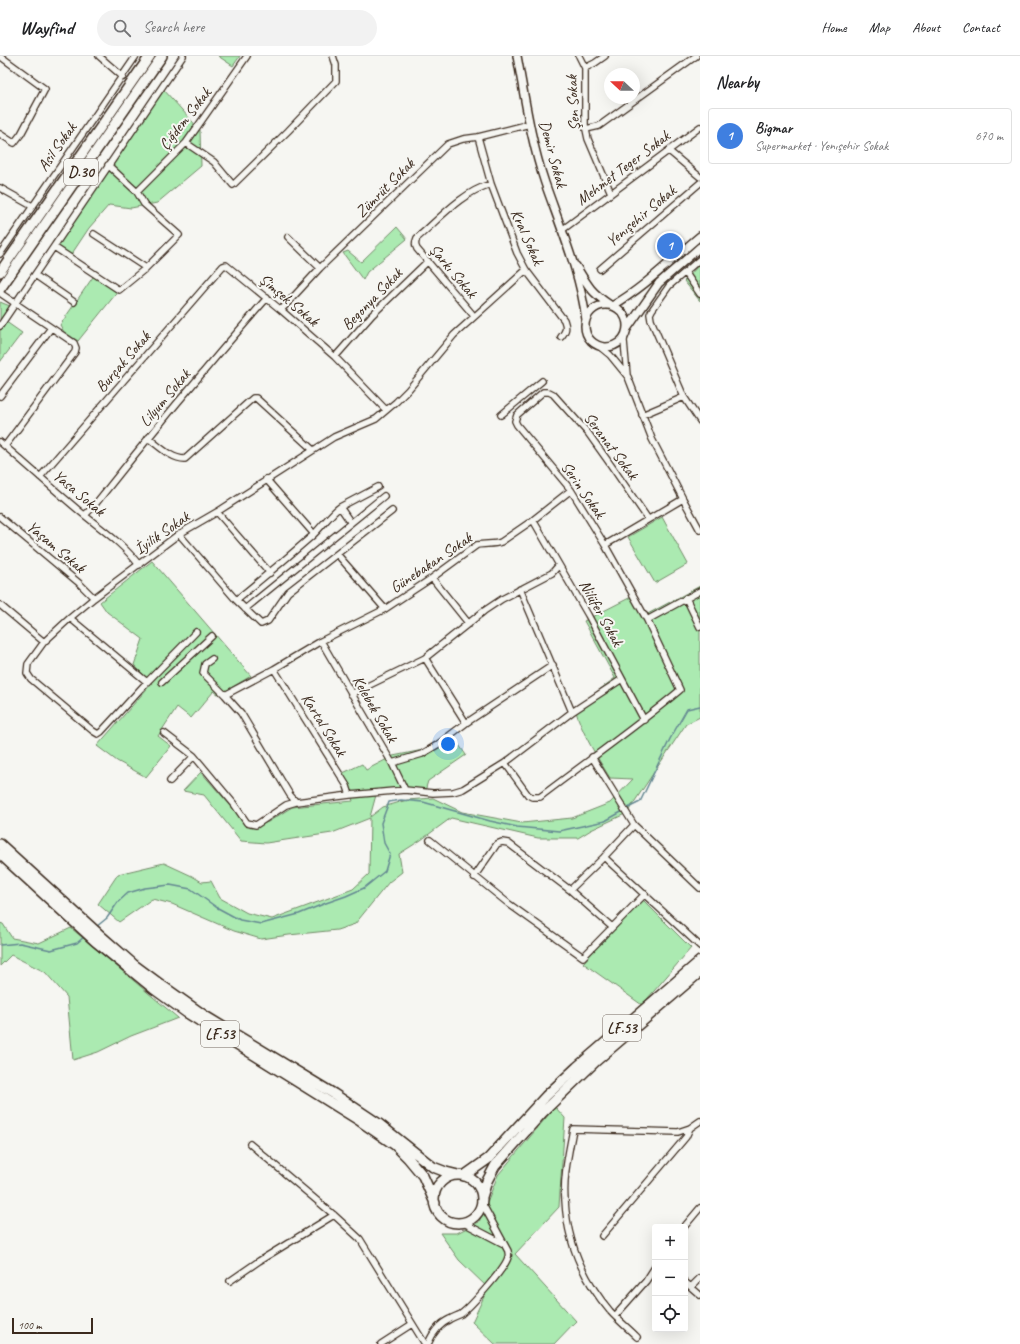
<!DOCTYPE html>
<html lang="en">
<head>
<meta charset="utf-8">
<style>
  body { margin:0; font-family:Caveat,sans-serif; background:#f2f2f2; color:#202124 }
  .controls { position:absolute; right:12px; bottom:12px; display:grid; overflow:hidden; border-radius:4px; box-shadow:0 4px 16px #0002 }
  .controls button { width:36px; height:36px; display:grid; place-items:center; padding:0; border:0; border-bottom:1px solid #e0e0e0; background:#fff; color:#202124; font:20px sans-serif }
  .compass { position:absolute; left:604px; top:12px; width:36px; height:36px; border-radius:50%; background:#fff; box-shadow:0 4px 16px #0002; rotate:292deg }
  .scale { position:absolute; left:12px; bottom:10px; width:81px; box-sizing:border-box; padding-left:4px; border:2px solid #3b2a1e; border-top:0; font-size:11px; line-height:14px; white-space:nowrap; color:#3b2a1e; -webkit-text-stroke:3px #f6f6f2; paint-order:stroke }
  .you { position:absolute; left:448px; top:688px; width:14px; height:14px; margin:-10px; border:3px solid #fff; border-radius:50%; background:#1a73e8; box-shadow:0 0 0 6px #1a73e833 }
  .badge { display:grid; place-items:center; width:26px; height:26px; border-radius:50%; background:#1f6fb2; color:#fff; font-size:13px; font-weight:700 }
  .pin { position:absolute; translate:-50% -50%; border:2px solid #fff; box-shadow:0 1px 4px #0006 }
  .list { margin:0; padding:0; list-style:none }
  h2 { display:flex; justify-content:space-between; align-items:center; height:52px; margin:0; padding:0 16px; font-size:17px }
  h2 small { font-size:13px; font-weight:400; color:#757577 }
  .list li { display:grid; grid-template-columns:26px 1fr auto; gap:12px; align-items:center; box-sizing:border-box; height:56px; margin:0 8px 8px; padding:0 8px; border:1px solid #e0e0e0; border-radius:4px }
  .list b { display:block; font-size:15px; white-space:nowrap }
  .list p { margin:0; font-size:13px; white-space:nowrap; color:#757577 }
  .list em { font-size:13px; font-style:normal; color:#757577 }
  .icon { flex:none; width:22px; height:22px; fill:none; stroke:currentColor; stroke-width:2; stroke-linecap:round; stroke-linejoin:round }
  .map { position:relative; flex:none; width:700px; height:1288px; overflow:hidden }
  header { display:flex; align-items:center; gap:24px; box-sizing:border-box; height:56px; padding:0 20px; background:#fff; border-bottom:1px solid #e0e0e0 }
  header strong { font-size:19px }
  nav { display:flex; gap:22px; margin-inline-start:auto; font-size:14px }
  .search { width:280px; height:36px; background:#f2f2f2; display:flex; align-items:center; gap:10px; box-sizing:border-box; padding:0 14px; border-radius:22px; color:#757577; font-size:15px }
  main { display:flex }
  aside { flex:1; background:#fff }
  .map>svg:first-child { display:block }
  .green { fill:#abeab1; stroke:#738a68 }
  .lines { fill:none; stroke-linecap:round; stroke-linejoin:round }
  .stream { stroke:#638791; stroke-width:1.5 }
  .minor-casing { stroke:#3b2a1e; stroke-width:8 }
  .tertiary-casing { stroke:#3b2a1e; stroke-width:10 }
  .trunk-casing { stroke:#3b2a1e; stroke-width:12 }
  .minor { stroke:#f6f6f2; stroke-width:5.5 }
  .tertiary { stroke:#f6f6f2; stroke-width:7 }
  .trunk { stroke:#f6f6f2; stroke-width:9 }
  .labels { text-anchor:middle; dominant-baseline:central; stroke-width:4; stroke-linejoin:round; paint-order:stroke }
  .shield { fill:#f6f6f2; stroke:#73675e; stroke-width:1 }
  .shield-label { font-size:15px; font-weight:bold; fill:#3b2a1e }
  .street-label { font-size:16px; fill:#3b2a1e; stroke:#f6f6f2 }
</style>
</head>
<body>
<header>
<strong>Wayfind</strong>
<div class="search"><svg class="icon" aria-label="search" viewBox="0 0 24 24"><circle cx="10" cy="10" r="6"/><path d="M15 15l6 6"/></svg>Search here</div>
<nav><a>Home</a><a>Map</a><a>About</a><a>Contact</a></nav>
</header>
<main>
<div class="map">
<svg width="700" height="1288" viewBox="0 0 700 1288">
  <rect width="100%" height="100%" fill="#f6f6f2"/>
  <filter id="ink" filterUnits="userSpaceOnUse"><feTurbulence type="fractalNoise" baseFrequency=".025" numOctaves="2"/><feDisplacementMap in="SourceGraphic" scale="8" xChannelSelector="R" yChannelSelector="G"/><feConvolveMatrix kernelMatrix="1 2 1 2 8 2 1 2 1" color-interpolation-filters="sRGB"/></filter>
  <g filter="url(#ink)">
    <path class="green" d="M218 0H240L233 10Z
      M164 34 200 74 201 110 157 147 131 152 109 149 89 172 71 199 52 187Z
      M397 171 407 183 367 216 363 224 343 197 348 195 361 206Z
      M700 208V245L684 225Z
      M95 218 119 234 78 285 64 276 60 269Z
      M0 246 10 250 2 263 22 277 0 306Z
      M662 461 688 508 655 527 628 481Z
      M152 505 251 620 219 639 214 635 191 662 177 651 158 680 171 690 146 721 117 705 97 690 152 627 134 609 143 583 107 556 100 546Z
      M700 530V661L686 668 627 757 591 774 578 782H538L451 762 421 784 399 798 402 816 389 826 355 868 337 874 289 879 261 883 234 875 172 848 152 843 119 866 98 848 118 818 164 807 192 820 202 826 211 825 220 842 247 857 272 863 353 833 369 818 370 762 332 777 266 787 241 785 204 739 183 735 201 716 250 772 268 766 292 751 353 745 343 717 362 708 366 714 393 700 423 694 450 676 466 699 428 725 425 735 376 739 370 761 383 751 407 744 433 742 462 756 522 767 572 762 610 747 633 723 610 722C597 701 581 676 575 652L615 622 584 565 633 540 642 561Z
      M641 842 691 892 642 949 583 907Z
      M0 867 3 868 12 882 39 887 71 872 178 962 131 980 98 996 73 1004 67 941 45 916 11 899 0 910Z
      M555 1051 565 1062 559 1151 515 1198 576 1265 554 1288H495L472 1266 488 1232 459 1204 440 1177H457L479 1166 498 1119Z"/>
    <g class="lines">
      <path class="stream" d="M626 753 640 746 670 683 687 653 700 650
        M96 871 107 862 118 846 128 837 145 832 170 829 191 833 216 851 240 864 261 868 299 858 326 847 346 840 364 832 385 815 390 798 384 787 381 767 389 746 401 744 423 746 490 765 517 771 559 775 605 765 623 755
        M0 889 20 887 51 894 77 887 85 880"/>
      <g class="minor-casing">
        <path id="minor" d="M99 0 123 21
          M579 0 585 12V69L588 83 611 137
          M585 12 595 7 605 0
          M586 73 599 70 696 0
          M0 78 14 87 21 78 45 33 0 0
          M478 81 491 128 517 197 526 214 564 264C567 272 566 275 561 281
          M186 87 214 106 233 129 288 75 336 25V9L333 0
          M669 95 700 121
          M0 132 32 150
          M137 136 186 87 247 0
          M562 174 700 71
          M94 178 146 212
          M288 181 320 212
          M54 191 119 234 146 212 179 179 144 148 137 136 108 109
          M0 198 136 0
          M700 203 669 230 652 254 650 258 651 264 684 341 700 365
          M600 213 700 127
          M685 216 700 238
          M35 219 74 246
          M0 237 74 287 76 292 75 296 5 390
          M281 254 320 212 448 88 463 83 478 81 530 68
          M474 260 417 193C415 189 415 187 417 182 439 163 462 136 491 128
          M0 270 183 0
          M625 279 624 285 627 319
          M599 290 610 299 628 321 652 383 683 443 700 474
          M335 301 372 259 428 205
          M0 340 51 272
          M501 359 542 325
          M642 359 684 341
          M148 382C159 390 171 403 185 403L253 342H256L313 394
          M0 386C26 408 51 431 77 453 98 471 122 486 139 509
          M40 421 223 210 226 209 281 254 335 301 386 354
          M266 423 314 478
          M571 434 533 464 501 486C493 489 485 487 477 489L432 522 385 553 321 585 274 613 225 639 241 657 290 739 296 746 350 739 405 734 433 737 453 736 463 733 505 707 572 656 622 623
          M340 451 378 431
          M217 456 270 517
          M85 459 93 451C149 380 207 310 267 242
          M0 461 79 527 94 542
          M533 464 588 559 644 664
          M179 478 236 544 261 568 268 565 288 536 392 455
          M605 489 683 443
          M337 498 385 553
          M432 522 469 568
          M520 533 572 656
          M686 542 700 571
          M236 544C262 523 287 502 312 480 322 471 329 459 340 451L351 467
          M0 549 44 586
          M245 553 384 440
          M70 562 147 626
          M647 564 700 535
          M196 576 147 626 101 676 98 678 93 675 31 623 27 617 28 608 44 586 70 562 94 542 179 478 217 456 334 381 376 363 396 346 408 334 454 279 526 214
          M321 585 392 707 405 734
          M425 602 466 667
          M212 603 205 608 203 617 225 639
          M274 613 347 730 350 739
          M162 626 212 580
          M351 638 425 602 484 555 502 543 552 517 559 509
          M164 677 194 700 234 748 247 767 256 769 286 749 296 746
          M592 701 634 769 700 832
          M392 707 422 698 437 689 466 667 553 609
          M505 707 528 739 532 741H540C587 705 635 672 680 634L647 564 605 489 571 434 517 369 515 365 517 359 543 336H549L553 338 588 377 608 405 648 463
          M170 725 194 700
          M430 784 509 848 583 901 645 838
          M604 801 700 890
          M474 821 497 788 502 786 508 787 570 834 612 871
          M570 834 604 801 634 769
          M250 1088 334 1159 360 1183 425 1288
          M462 1166 504 1188
          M684 1171 700 1152
          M602 1180 686 1081 690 1072
          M230 1225 259 1205 334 1159
          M685 1226 700 1239
          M691 1231 700 1222
          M615 1260 646 1225 655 1211
          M637 1281C628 1272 618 1264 610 1255 583 1223 567 1185 565 1144 563 1120 569 1096 573 1073L678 1076 690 1072 700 1065
          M381 1288 412 1268
          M428 1288C432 1278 439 1268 450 1263 453 1261 457 1260 461 1258 470 1251 506 1212 508 1201 509 1199 508 1197 508 1195L482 1147"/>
      </g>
      <g class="tertiary-casing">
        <path id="tertiary" d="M517 0C525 43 531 86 545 127 560 170 581 219 586 264
          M576 210C588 230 591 236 610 249
          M585 270a21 21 0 1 1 42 0a21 21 0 1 1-42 0Z
          M612 250C645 231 671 204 700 180
          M627 273 659 227 700 191"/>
      </g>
      <g class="trunk-casing">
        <path id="trunk" d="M0 216 150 0
          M0 233 162 0
          M0 788 100 879 133 908 164 931 205 960 334 1038 379 1068 433 1111 446 1116 458 1119
          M0 798 95 885 154 933 187 957 360 1065 395 1089 408 1102 423 1120 435 1147
          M434 1143a24 24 0 1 1 48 0a24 24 0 1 1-48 0Z
          M464 1120 488 1103 546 1040 577 1011 700 905
          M482 1141 487 1125 495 1110 542 1057 596 1005 700 916"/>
      </g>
      <use href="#minor" class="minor"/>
      <use href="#tertiary" class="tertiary"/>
      <use href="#trunk" class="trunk"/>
    </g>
  </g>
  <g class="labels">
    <g class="shield">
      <rect x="64" y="103" width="34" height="26" rx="3"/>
      <rect x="603" y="959" width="38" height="26" rx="3"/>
      <rect x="201" y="965" width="38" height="26" rx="3"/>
    </g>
    <g class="shield-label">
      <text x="81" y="116">D.30</text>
      <text x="622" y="972">LF.53</text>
      <text x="220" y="978">LF.53</text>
    </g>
    <g class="street-label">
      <text transform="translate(573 47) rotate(-93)">Şen Sokak</text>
      <text transform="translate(185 63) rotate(-52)">Çığdem Sokak</text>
      <text transform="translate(57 91) rotate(-55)">Asil Sokak</text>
      <text transform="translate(553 98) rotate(75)">Demir Sokak</text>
      <text transform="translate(623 112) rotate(-37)">Mehmet Teger Sokak</text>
      <text transform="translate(385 132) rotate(-45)">Zümrüt Sokak</text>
      <text transform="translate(641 160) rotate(-40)">Yenışehir Sokak</text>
      <text transform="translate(527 181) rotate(66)">Kral Sokak</text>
      <text transform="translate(453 215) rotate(50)">Şarkı Sokak</text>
      <text transform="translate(372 243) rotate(-46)">Begonya Sokak</text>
      <text transform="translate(289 244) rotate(40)">Şimşek Sokak</text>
      <text transform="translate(123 306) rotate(-49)">Burçak Sokak</text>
      <text transform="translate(165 342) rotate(-50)">Lilyum Sokak</text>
      <text transform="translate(611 390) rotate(53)">Seranat Sokak</text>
      <text transform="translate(583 434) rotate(55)">Serin Sokak</text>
      <text transform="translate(79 437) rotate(40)">Yasa Sokak</text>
      <text transform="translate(162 477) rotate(-35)">İyilik Sokak</text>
      <text transform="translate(56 491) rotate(40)">Yaşam Sokak</text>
      <text transform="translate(431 507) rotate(-34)">Günebakan Sokak</text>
      <text transform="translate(601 557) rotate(61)">Nilüfer Sokak</text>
      <text transform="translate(375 653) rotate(60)">Kelebek Sokak</text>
      <text transform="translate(324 669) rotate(58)">Kartal Sokak</text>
    </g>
  </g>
</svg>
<div class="controls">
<button>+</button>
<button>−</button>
<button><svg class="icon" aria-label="locate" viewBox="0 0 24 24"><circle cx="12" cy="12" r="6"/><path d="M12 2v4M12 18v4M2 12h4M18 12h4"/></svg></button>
</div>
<svg class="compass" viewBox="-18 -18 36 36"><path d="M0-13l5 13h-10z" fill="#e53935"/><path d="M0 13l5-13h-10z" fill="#757577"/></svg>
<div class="scale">100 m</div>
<div class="you"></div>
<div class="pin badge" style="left:670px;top:190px;background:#3f7fe0">1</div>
</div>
<aside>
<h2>Nearby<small></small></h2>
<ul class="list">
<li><span class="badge" style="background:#3f7fe0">1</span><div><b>Bigmar</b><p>Supermarket · Yenışehir Sokak</p></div><em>670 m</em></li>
</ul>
</aside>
</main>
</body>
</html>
